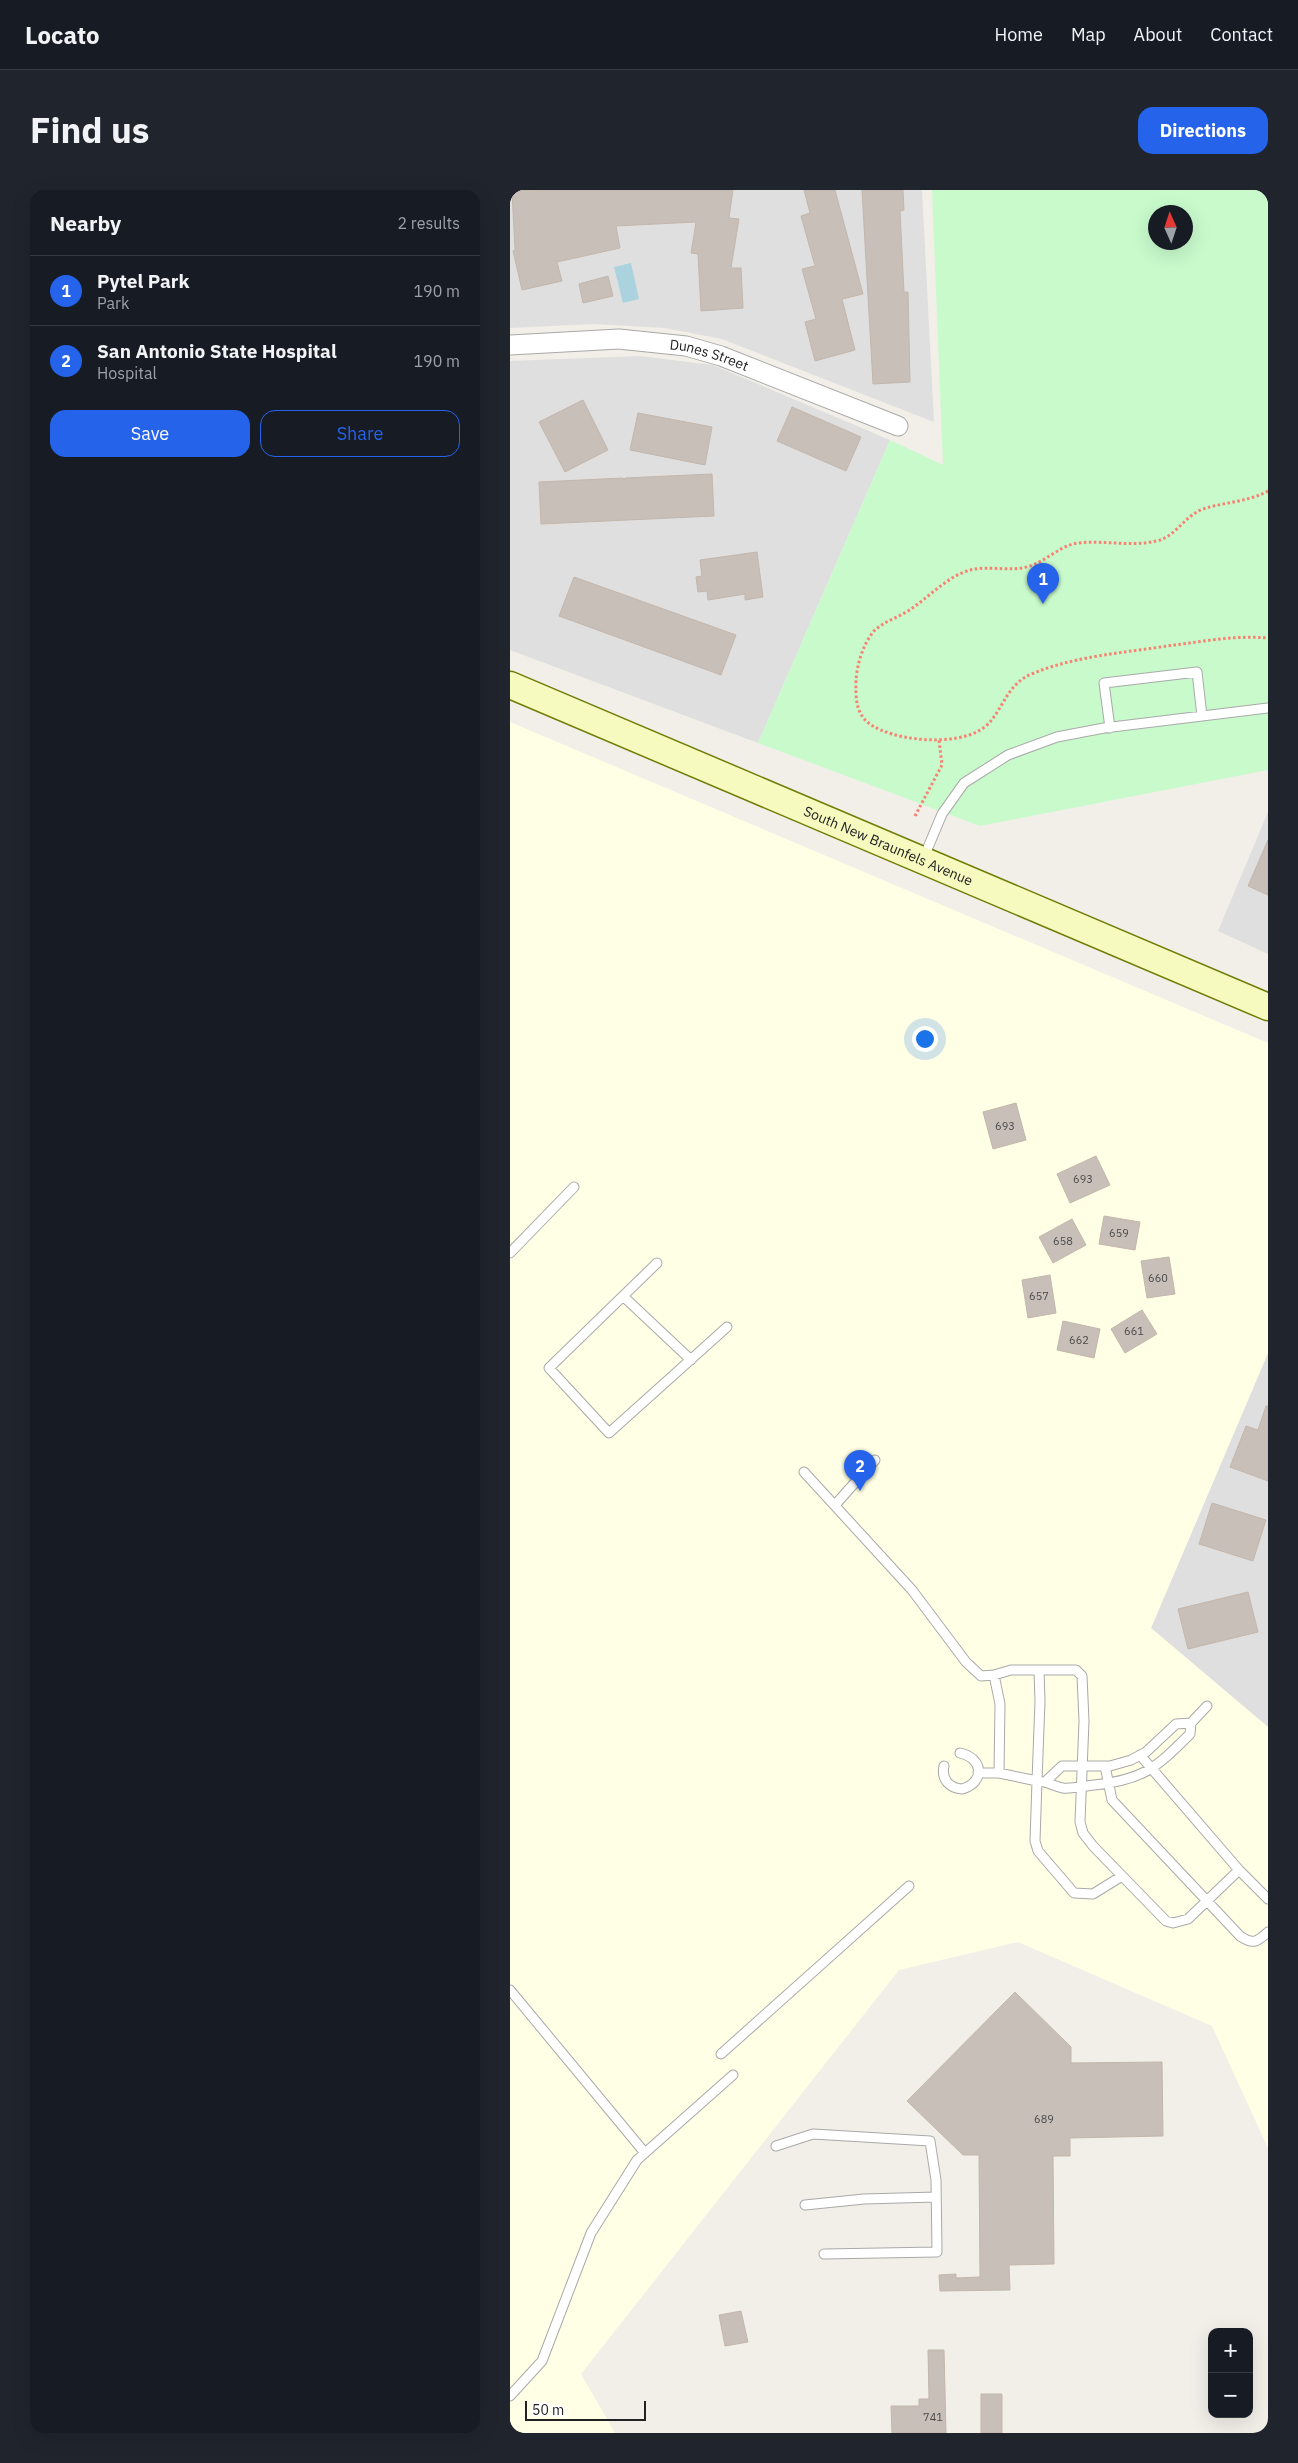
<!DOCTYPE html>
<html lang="en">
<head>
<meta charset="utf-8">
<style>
  body { margin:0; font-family:"IBM Plex Sans",sans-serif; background:#20242c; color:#f1f3f6 }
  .controls { position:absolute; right:15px; bottom:15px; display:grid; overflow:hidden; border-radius:10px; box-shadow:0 5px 20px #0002 }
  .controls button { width:45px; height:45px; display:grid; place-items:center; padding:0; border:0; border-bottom:1px solid #363941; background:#171b24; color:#f1f3f6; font:25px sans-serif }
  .compass { position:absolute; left:638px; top:15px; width:45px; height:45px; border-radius:50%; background:#171b24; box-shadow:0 5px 20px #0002; rotate:357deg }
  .scale { position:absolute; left:15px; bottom:12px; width:121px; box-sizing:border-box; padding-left:5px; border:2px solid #222; border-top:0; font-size:14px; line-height:18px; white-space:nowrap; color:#222; -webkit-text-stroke:4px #fff; paint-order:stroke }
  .you { position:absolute; left:414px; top:848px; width:18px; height:18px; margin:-12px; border:4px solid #fff; border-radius:50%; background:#1a73e8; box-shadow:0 0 0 8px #1a73e833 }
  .badge { display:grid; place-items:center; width:32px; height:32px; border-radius:50%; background:#2563eb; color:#fff; font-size:16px; font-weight:700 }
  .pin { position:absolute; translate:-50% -41px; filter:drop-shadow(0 1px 2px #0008) }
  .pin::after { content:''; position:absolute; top:26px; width:18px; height:15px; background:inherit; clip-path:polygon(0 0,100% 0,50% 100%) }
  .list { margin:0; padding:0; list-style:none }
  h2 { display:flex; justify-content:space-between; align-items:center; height:65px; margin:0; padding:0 20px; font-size:21px }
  h2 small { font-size:16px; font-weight:400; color:#9ea1a6 }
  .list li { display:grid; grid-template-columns:32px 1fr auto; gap:15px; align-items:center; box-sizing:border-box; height:70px; padding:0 20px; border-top:1px solid #363941 }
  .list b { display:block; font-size:19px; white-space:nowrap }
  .list p { margin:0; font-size:16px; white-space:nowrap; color:#9ea1a6 }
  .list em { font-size:16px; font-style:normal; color:#9ea1a6 }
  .actions { display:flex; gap:10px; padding:15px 20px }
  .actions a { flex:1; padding:11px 0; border:1px solid #2563eb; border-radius:15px; text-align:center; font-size:18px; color:#2563eb }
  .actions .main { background:#2563eb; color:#fff }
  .map { position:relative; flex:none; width:758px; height:2243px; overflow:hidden; border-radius:15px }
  header { display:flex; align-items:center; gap:30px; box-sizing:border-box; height:70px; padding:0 25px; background:#171b24; border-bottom:1px solid #363941 }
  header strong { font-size:24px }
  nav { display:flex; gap:28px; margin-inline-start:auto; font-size:18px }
  .intro { display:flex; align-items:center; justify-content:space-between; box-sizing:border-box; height:120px; padding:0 30px }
  h1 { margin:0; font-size:35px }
  .button { padding:12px 22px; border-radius:15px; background:#2563eb; color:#fff; font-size:18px; font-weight:700 }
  main { display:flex; gap:30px; padding:0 30px }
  aside { flex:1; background:#171b24; border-radius:15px; box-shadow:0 5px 20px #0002 }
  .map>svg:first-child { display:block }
  .residential { fill:#e0dfdf }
  .education { fill:#ffffe5 }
  .park { fill:#c8facc; fill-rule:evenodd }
  .water { fill:#aad3df }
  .building { fill:#c7bfb8; stroke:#c4b6ab }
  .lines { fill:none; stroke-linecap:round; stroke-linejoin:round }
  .service-casing { stroke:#a9a9a9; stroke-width:11 }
  .minor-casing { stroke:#a9a9a9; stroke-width:21 }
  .secondary-casing { stroke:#707d05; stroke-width:29 }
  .path { stroke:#fa8072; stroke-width:3; stroke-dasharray:2.5 2.5; stroke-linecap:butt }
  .service { stroke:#fff; stroke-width:9 }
  .minor { stroke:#fff; stroke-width:19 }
  .secondary { stroke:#f7fabf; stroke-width:26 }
  .labels { text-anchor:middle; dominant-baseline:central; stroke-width:4.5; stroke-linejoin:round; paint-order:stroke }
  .number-label { font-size:11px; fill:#4b4948 }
  .street-label { font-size:14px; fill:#222; stroke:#fff }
</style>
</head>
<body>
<header>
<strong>Locato</strong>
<nav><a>Home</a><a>Map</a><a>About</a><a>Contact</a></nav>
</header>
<div class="intro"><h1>Find us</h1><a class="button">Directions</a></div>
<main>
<aside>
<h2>Nearby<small>2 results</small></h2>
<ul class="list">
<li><span class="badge">1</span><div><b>Pytel Park</b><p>Park</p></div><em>190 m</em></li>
<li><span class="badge">2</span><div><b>San Antonio State Hospital</b><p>Hospital</p></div><em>190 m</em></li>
</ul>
<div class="actions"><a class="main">Save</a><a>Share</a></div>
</aside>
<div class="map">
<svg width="758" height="2243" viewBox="0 0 758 2243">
  <rect width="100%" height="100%" fill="#f2efe9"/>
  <path class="residential" d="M0 0H412L424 232 212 149 155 138 84 134 0 138Z
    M130 166 203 175 380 250 248 553 0 460V171Z
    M758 622V764L708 741Z
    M758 1163V1537L641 1438Z"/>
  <path class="education" d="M0 532 758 853V1163L641 1438 758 1537V1958L702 1836 508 1752 389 1780 71 2184 105 2243H0Z"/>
  <path class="park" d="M422 0H758V580L470 636 248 553 380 250 433 275ZM646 22H676V52H646Z"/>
  <path class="water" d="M121 73 129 109 113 113 104 77Z"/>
  <path class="building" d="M26 0H223L219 28 229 29 221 78H231L233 118 191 121 188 64 181 63 186 32 106 36 110 58 47 72 52 91 12 100 3 61 5 60 2 1Z
    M294 0H325L353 104 332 109 345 160 305 171 295 132 306 129 292 79 305 76 291 26 300 23Z
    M352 0H393L394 20 390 21 394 102H398L400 192 363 194Z
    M98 86 103 106 73 113 69 94Z
    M73 210 98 260 55 282 29 232Z
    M282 217 351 247 336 281 267 251Z
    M128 223 202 237 195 275 120 260Z
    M202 284 204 326 31 334 29 292 113 288 114 291 115 288Z
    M247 362 253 407 235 410V404L198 410 197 401 188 402 186 387 192 386 190 370Z
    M64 387 226 445 211 485 49 426Z
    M758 650V705L738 696Z
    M506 913 516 950 483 959 473 922Z
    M586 966 600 995 560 1013 547 984Z
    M594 1026 630 1032 625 1060 589 1054Z
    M562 1029 576 1055 543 1073 529 1047Z
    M659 1067 665 1104 637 1108 631 1071Z
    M540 1085 546 1123 518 1128 512 1090Z
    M632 1120 647 1144 615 1163 601 1139Z
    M553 1131 590 1139 584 1168 547 1160Z
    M756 1216H758V1291L720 1277 736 1236 748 1240Z
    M702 1313 756 1330 743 1371 689 1354Z
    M738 1402 748 1442 678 1459 668 1419Z
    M505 1802 561 1857V1873L652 1872 653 1946 560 1948V1966H543L544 2074 499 2075 500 2100 430 2101 429 2085 446 2084V2088L470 2087 469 1965H453L397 1911Z
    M231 2121 238 2152 215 2156 209 2125Z
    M418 2160H434L436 2243H382L381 2216H409V2209H419Z
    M471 2204H492V2243H471Z"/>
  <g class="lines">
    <g class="service-casing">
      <path id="service" d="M600 538 594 493 687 482 692 526
        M414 667 432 624 454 593 498 565 547 547 594 538 758 518
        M0 1063 64 997
        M147 1073 39 1178 99 1243 217 1137
        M113 1106 181 1170
        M294 1282 402 1400 456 1472 471 1486 484 1485 501 1480H529L530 1511 527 1591C537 1591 543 1596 553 1598 562 1599 574 1596 584 1595 633 1590 646 1578 680 1544L681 1533
        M325 1315 365 1270
        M529 1480H566L572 1486 574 1531 570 1632 573 1643 583 1656 656 1731 663 1733 678 1729 729 1680 758 1709
        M484 1485 490 1514 489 1583
        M630 1565 729 1680
        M434 1576C431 1589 439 1598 452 1599 476 1592 473 1568 450 1563
        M595 1576 602 1610 730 1746C743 1755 747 1752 758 1742
        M468 1583H489L527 1591 525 1651 528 1661 564 1703 583 1704 612 1686
        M536 1591 552 1576H600L621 1570 636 1562 666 1534 681 1533 697 1516
        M0 1800 135 1963
        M211 1864 399 1696
        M266 1956 303 1944 420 1951 426 1990 427 2062 314 2064
        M295 2015 354 2009 426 2007
        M0 2206 32 2171 81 2043 127 1970 223 1885"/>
    </g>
    <g class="minor-casing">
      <g id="minor">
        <path id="s1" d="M0 155 109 149 176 156 211 166 388 236"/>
      </g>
    </g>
    <g class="secondary-casing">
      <g id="secondary">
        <path id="s2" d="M0 495 758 817"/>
      </g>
    </g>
    <path class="path" d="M758 301C738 312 714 312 693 319 674 326 666 347 646 351 620 357 594 350 568 353 551 355 536 371 520 376 500 383 477 374 457 381 436 388 420 406 401 419 390 427 374 431 364 441 353 454 347 474 346 491 345 522 350 534 382 544 408 552 460 555 480 532 495 514 499 492 524 483 566 466 612 463 657 456 690 452 724 445 758 448
      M405 626 432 575 429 550"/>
    <use href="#service" class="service"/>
    <use href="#minor" class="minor"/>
    <use href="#secondary" class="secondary"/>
  </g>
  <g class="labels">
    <g class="number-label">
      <text x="495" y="936">693</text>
      <text x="573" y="989">693</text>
      <text x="609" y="1043">659</text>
      <text x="553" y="1051">658</text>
      <text x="648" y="1088">660</text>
      <text x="529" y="1106">657</text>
      <text x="624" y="1141">661</text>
      <text x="569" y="1150">662</text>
      <text x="534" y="1929">689</text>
      <text x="423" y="2227">741</text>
    </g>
    <g class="street-label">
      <text stroke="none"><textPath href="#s1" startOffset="201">Dunes Street</textPath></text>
      <text stroke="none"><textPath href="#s2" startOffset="411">South New Braunfels Avenue</textPath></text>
    </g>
  </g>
</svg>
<div class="controls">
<button>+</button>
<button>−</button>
</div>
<svg class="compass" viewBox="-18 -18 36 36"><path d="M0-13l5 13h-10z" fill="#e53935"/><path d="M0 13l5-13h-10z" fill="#9ea1a6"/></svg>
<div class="scale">50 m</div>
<div class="you"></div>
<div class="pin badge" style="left:533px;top:414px">1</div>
<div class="pin badge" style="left:350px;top:1301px">2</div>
</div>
</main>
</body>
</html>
